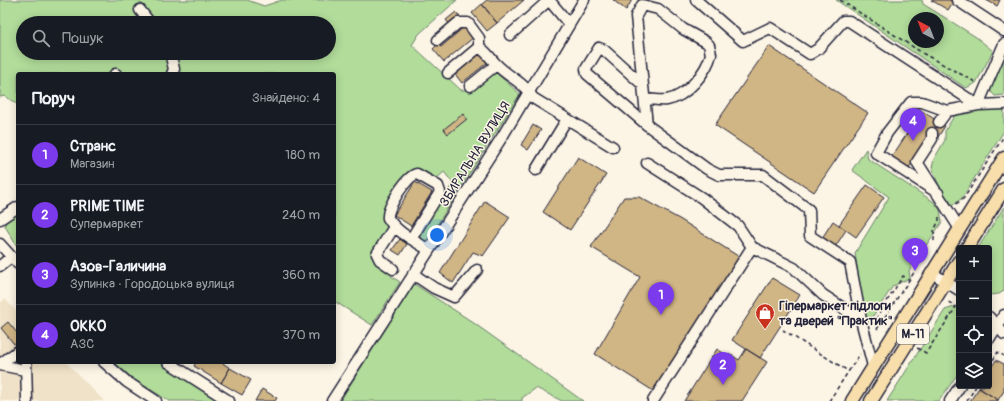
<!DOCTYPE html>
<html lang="uk">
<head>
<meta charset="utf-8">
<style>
  body { margin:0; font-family:Pangolin,sans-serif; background:#20242c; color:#f1f3f6 }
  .controls { position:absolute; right:12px; bottom:12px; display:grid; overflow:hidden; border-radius:4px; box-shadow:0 2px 10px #0003 }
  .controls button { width:36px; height:36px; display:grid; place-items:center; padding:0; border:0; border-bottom:1px solid #363941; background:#171b24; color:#f1f3f6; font:20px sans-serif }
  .compass { position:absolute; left:908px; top:12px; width:36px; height:36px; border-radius:50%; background:#171b24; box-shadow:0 2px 10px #0003; rotate:318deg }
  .you { position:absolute; left:437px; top:235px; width:14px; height:14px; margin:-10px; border:3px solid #fff; border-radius:50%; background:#1a73e8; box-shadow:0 0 0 6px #1a73e833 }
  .badge { display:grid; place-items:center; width:26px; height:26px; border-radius:50%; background:#7c3aed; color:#fff; font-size:13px; font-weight:700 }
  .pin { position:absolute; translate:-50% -33px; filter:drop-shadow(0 1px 2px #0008) }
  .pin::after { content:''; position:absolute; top:21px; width:14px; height:12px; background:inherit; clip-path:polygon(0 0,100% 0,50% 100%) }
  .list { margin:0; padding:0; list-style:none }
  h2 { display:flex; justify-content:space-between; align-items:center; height:52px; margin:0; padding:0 16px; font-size:17px }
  h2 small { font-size:13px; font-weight:400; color:#9ea1a6 }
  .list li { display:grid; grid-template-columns:26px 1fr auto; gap:12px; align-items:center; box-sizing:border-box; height:60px; padding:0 16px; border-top:1px solid #363941 }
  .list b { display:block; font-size:15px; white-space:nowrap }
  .list p { margin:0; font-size:13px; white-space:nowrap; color:#9ea1a6 }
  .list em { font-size:13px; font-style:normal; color:#9ea1a6 }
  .icon { flex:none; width:22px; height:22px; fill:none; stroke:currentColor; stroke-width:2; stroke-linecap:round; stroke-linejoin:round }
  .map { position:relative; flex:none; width:1004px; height:401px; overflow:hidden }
  .search { position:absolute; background:#171b24; box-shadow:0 2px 10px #0003; left:16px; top:16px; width:320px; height:44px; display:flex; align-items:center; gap:10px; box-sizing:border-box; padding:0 14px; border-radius:22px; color:#9ea1a6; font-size:15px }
  .panel { position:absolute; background:#171b24; box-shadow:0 2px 10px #0003; left:16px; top:72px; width:320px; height:292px; border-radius:4px }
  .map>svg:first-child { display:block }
  .built { fill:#efe2c8 }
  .green { fill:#b1dc9a; stroke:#6a7f6a; fill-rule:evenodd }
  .building { fill:#d0b585; stroke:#22223b }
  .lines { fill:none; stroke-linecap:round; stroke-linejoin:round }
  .minor-casing { stroke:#22223b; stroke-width:13 }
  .major-casing { stroke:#22223b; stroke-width:15 }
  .path { stroke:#22223b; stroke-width:1.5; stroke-dasharray:4 3; stroke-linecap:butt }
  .minor { stroke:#fcf5e5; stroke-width:10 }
  .major { stroke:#f8deab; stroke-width:12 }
  .labels { text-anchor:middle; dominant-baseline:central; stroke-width:3; stroke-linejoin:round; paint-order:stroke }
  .shield { fill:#fcf5e5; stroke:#63616e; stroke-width:1 }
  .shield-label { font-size:12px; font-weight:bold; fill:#22223b }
  .street-label { font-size:13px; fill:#22223b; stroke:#fcf5e5 }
  .poi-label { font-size:13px; font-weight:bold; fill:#22223b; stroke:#fcf5e5; text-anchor:start }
</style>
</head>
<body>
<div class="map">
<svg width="1004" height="401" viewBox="0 0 1004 401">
  <rect width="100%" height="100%" fill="#fcf5e5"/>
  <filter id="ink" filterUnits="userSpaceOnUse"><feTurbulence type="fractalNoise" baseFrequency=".025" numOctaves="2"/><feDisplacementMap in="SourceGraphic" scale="8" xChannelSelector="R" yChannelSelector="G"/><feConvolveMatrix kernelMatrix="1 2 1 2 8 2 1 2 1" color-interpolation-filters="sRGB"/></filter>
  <g filter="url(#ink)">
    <path class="built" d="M5 299 18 313V362H66L104 401H0V303Z"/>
    <path class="green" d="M0 0H247L264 6 282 0H457L419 34 412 45 461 90H471L494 71 520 94 428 239 425 241 418 236 444 192H447L453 183 444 172 436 179 420 172 386 209 389 227 375 251 394 272 391 276 400 282 372 325 334 301V74H18V105L5 96 0 97ZM23 23H329V53H23Z
      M836 0H922L923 4 976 37 993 51 976 83 966 88ZM914 18H938V42H914Z
      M1004 55V95L995 96 991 92 990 87Z
      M1004 107V131L962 198 953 205 941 191 932 168 934 159 945 140V131L954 116 963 112Z
      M866 149 868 159 934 202 940 210 942 222 925 247 916 248 910 256 912 266 909 271 910 278 893 286 873 316 866 319 863 316 855 253 889 197 852 170Z
      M1004 207V291L999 294 989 295V248H978Z
      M18 215V248L5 226C5 219 12 216 18 215Z
      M414 284 468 319 583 401H562L536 388 522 398V401H340Z
      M957 306 959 307V372L939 401H887L945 310Z
      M114 362H160L222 401H169L132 378Z"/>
    <path class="building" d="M487 0H524L497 23 482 4Z
      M613 0H632L626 10Z
      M931 0H949L953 2 948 10Z
      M986 0H1000L997 6Z
      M482 4 497 23 487 31 472 13Z
      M456 12 460 17 450 25 446 20Z
      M465 26 474 37 444 62 433 49 438 44 441 47Z
      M769 46 868 113 814 192 715 125Z
      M479 52 488 62 462 83 454 73Z
      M913 105 945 126 938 137 932 133 908 169 891 158 914 123 905 117Z
      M463 114 467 119 448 134 444 129Z
      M533 125 541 130 528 150 521 145Z
      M578 157 606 175 570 230 543 212Z
      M415 182 432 192 411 226 394 215Z
      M867 185 884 197 856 237 839 225Z
      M624 197H639L681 220 741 258 655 392 595 354 640 277 591 247Z
      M485 201 510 217 483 256 473 252 453 283 440 273Z
      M833 221 846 230 835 247 822 238Z
      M400 239 407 244 400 255 392 250Z
      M917 248 922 252 918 259 912 255Z
      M772 278 800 295 760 358 732 340Z
      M8 322 18 334V341L14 344 1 328Z
      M717 349 728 356 730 354 739 360 746 349 767 362 742 401H684Z
      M996 360 1004 364V391L998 400 979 388 980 386H989V371Z
      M196 362H221L230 368 221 383 194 366Z
      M230 368 251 380 242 395 221 383Z
      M979 388 998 400V401H970Z
      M262 389 277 398 275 401H255Z"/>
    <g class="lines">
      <g class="minor-casing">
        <path id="minor" d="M549 0 569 24
          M696 0 743 41 770 28 810 54 818 49 843 21H849L978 105 1004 44
          M957 0 1004 31
          M140 10 150 23
          M510 35 549 0
          M438 40 458 23H468L479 38V47C487 52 490 58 496 64 509 78 523 81 533 98L613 147
          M170 53 174 69 172 74
          M448 73 479 47
          M115 74H116
          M643 85 604 50 599 48 586 69 587 74 647 125
          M470 86 496 65
          M645 99C652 99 660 101 667 100 686 97 707 72 711 54L709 45 706 42 683 29 658 9 642 5 636 16 647 125 707 169 719 175H763L809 210 810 236 850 262 861 320 873 366
          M939 122 947 111
          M932 133V139L917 162 960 229
          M647 163 702 198 738 226 752 247
          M536 170 567 119
          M938 193 876 153 887 133 911 102H922L947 111 978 105 1004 104
          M0 219 18 207
          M411 239 440 192 438 186 417 174C407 175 386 209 388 218 396 232 415 241 429 250
          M0 244 18 264
          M0 266 11 257
          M393 269 380 260 377 254 394 227
          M932 273 959 290
          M413 274 434 288 454 297 477 270
          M989 317 1004 334
          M989 339 1004 315
          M26 362 27 401
          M104 362 127 382 156 401
          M168 362 229 401
          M0 364 18 351
          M0 365 25 370
          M332 401 502 137 584 0
          M653 401 752 247 794 268 823 295 861 320
          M950 401 960 386"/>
      </g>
      <g class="major-casing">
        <path id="major" d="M967 248 1004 189
          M852 401 1004 158
          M871 401 959 261"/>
      </g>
      <path class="path" d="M840 0 924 54 977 83
        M956 204 964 198 1004 136
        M934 241V231L939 220V214
        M880 323 875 320 903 276 909 279
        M877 329 915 271
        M783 330 848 371
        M917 348 926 353 956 307 947 301
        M989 366 998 352 1004 356
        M829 401 860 354
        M967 401 976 386"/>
      <use href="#minor" class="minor"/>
      <use href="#major" class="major"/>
    </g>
  </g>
  <defs>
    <g id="shop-pin" transform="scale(1)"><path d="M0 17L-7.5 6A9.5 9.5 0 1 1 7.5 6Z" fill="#c8321e" stroke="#fcf5e5"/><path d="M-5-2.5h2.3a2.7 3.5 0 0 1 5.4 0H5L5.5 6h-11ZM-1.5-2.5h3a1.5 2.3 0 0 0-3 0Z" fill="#fff"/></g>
  </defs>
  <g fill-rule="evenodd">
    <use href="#shop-pin" x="765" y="313"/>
  </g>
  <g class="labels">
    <rect class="shield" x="897" y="324" width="32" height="20" rx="3"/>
    <g class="shield-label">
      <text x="913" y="334">М-11</text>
    </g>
    <g class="street-label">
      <text transform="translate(475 154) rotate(-58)">ЗБИРАЛЬНА ВУЛИЦЯ</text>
    </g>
    <g class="poi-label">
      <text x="779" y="306">Гіпермаркет підлоги<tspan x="779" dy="15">та дверей "Практик"</tspan></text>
    </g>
  </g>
</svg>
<div class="controls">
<button>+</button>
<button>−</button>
<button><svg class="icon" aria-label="locate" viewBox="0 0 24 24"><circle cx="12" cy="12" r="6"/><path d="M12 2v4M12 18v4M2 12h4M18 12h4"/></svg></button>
<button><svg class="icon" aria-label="layers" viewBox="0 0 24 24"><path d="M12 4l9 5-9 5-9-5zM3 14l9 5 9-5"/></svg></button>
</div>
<svg class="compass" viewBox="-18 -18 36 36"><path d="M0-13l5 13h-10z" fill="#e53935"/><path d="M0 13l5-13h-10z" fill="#9ea1a6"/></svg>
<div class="you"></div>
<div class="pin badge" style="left:661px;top:315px">1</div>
<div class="pin badge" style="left:723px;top:385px">2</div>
<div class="pin badge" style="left:915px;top:271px">3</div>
<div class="pin badge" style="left:913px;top:141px">4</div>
<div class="search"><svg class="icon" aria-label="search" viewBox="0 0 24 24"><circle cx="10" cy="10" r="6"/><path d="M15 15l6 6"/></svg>Пошук</div>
<section class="panel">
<h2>Поруч<small>Знайдено: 4</small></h2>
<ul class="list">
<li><span class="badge">1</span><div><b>Странс</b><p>Магазин</p></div><em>180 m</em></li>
<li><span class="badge">2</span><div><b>PRIME TIME</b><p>Супермаркет</p></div><em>240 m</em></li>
<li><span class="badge">3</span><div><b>Азов-Галичина</b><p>Зупинка · Городоцька вулиця</p></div><em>360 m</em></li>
<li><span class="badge">4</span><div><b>ОККО</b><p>АЗС</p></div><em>370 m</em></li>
</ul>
</section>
</div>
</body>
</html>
